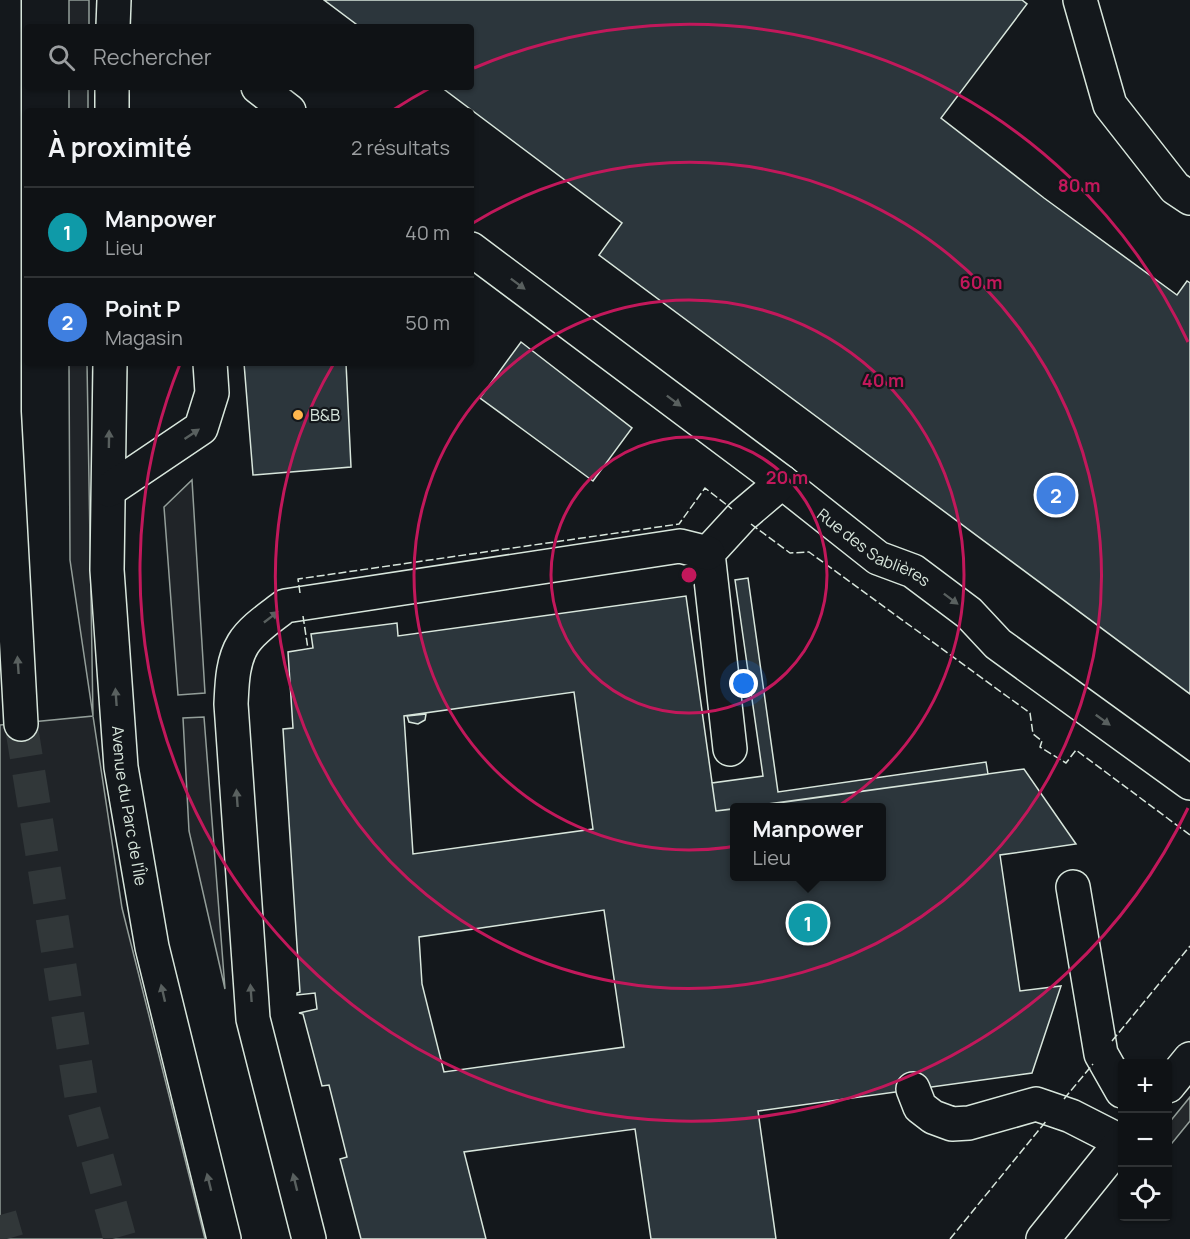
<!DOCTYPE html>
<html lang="fr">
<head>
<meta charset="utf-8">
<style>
  body { margin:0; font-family:Manrope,sans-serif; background:#181b1e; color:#f1f3f6 }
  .controls { position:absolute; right:18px; bottom:18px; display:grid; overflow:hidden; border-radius:6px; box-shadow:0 2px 4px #0004 }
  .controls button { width:54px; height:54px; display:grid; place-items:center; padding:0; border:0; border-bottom:2px solid #2f3234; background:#0f1215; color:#f1f3f6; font:30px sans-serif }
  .you { position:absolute; left:744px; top:684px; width:21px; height:21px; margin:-15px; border:4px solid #fff; border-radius:50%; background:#1a73e8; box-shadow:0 0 0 9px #1a73e833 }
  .badge { display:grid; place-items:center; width:39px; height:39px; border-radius:50%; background:#ffb74d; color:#fff; font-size:20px; font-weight:700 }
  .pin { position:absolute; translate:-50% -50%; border:3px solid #fff; box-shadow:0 2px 6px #0006 }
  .popup { position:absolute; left:730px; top:803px; width:156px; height:78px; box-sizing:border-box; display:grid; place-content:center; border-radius:6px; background:#0f1215; filter:drop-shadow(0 2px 4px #0005); font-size:20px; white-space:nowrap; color:#9b9ea0 }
  .popup b { font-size:22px; color:#f1f3f6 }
  .popup::after { content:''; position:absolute; left:50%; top:100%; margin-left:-12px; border:12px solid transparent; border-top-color:#0f1215 }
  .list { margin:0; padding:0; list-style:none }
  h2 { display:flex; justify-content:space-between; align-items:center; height:78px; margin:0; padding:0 24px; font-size:26px }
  h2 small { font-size:20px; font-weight:400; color:#9b9ea0 }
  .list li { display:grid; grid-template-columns:39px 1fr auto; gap:18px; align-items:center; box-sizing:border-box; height:90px; padding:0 24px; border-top:2px solid #2f3234 }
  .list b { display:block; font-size:22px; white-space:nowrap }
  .list p { margin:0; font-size:20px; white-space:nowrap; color:#9b9ea0 }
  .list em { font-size:20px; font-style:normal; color:#9b9ea0 }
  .icon { flex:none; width:33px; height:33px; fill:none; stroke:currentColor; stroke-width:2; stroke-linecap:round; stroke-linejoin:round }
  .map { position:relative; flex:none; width:1190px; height:1239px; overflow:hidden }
  .search { position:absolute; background:#0f1215; box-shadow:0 2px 4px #0004; left:24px; top:24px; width:450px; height:66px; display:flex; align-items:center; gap:15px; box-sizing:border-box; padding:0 21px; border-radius:6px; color:#9b9ea0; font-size:22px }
  .panel { position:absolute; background:#0f1215; box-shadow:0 2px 4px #0004; left:24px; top:108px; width:450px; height:258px; border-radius:6px }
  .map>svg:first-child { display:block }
  .green { fill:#202428; stroke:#939e99; stroke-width:1.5 }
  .parking { fill:#24282b; stroke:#939e99; stroke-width:1.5 }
  .building { fill:#2c363c; stroke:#d8e6dc; stroke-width:1.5; fill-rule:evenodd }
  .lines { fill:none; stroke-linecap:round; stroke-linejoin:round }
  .highway-tunnel { stroke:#313739; stroke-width:33; stroke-dasharray:33 16; stroke-linecap:butt }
  .minor-casing { stroke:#d8e6dc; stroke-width:36 }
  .highway-casing { stroke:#d8e6dc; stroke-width:36 }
  .minor { stroke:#14181c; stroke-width:33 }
  .highway { stroke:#14181c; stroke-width:33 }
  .fence { stroke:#d8e6dc; stroke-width:1.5; stroke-dasharray:8 3; stroke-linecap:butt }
  .oneway { fill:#59605f }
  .ring { fill:none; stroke:#c2185b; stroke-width:3 }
  .poi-dot { fill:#ffb74d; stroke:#14181c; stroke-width:2 }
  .labels { text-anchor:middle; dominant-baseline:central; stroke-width:4.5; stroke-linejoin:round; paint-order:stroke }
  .poi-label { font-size:16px; fill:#d8e6dc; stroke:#14181c; text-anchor:start }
  .street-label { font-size:16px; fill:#d8e6dc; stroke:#14181c }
  .centre { fill:#c2185b; stroke:#14181c; stroke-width:3 }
  .ring-label { font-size:18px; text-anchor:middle; font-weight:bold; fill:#c2185b; stroke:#14181c; stroke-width:4.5; stroke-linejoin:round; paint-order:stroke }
</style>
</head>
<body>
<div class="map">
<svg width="1190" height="1239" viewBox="0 0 1190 1239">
  <rect width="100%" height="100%" fill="#14181c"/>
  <path class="green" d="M69 0H89V27H69Z
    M69 87H88V111H69Z
    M69 363H87L93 716 122 908 205 1239H0V725L93 716 70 560Z
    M192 480 205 693 178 695 164 507Z
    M204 717 225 989 189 831 183 718Z"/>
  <path class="parking" d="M1190 1097V1121L1168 1148V1124Z"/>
  <path class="building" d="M324 0H1022L1027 4 941 118 1044 198 1177 295 1187 281 1190 283V694L599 255 622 223 441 87H471V27H360Z
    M521 342 632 428 593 481 480 398Z
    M244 363H346L351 467 253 475Z
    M748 578 778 792 986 762 988 774 716 811 712 783 763 776 735 580Z
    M686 596 716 811 734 809V876H882V808H742L1024 769 1076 844 1000 855 1020 991 1061 986 1032 1073 758 1111 776 1239H651L635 1129 464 1152 486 1239H361L340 1159 347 1157 329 1085 322 1086 303 1014 299 1013 317 1009 315 993 297 995V993L300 992 283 729 293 728 288 652 313 648 311 634 397 623 398 636ZM574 692 593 829 413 854 404 716ZM604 910 624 1047 444 1072 422 984 419 937Z
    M426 714 425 720 418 724 409 722 407 716Z"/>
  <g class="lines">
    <path class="highway-tunnel" d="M21 724 82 1103 120 1239
      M0 1215 7 1239"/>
    <g class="minor-casing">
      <g id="minor">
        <path d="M1080 0 1110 105 1175 188 1190 198"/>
        <path d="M113 27 114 0"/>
        <path d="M258 87 289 111"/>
        <path d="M112 111V87"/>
        <path id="s1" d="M471 249 782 482 878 558 913 571 969 613 998 644 1190 783"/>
        <path id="s2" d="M110 363 107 570 121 767 152 947 224 1239"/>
        <path d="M109 490 201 428 212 393 210 363"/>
        <path d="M730 749 708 553 742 516 782 482"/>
        <path d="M1073 887 1101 1054 1122 1091"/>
        <path d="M1168 1086 1190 1059"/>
        <path d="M913 1089 920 1107 933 1117 952 1124 969 1123 1036 1104 1071 1116 1122 1142"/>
        <path d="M309 1239 253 1019 231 704C232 685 232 662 243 644 252 629 271 617 285 606L680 546 708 553"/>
        <path d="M1043 1239 1122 1141"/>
      </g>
    </g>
    <g class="highway-casing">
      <path id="highway" d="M4 0V412L21 724"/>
    </g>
    <use href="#minor" class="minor"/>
    <use href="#highway" class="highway"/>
    <path class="fence" d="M751 524 790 553 809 552 1030 713 1033 734 1042 741 1040 747 1066 763 1076 750 1190 835
      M300 593 298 579 679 524 705 488 732 509
      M303 616 308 649
      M1112 1041 1190 946
      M1064 1099 1093 1064
      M950 1239 1047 1120"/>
  </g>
  <defs><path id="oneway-solid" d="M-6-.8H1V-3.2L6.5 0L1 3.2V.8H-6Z" transform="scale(1.5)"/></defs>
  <g class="oneway">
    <use href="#oneway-solid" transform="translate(518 284) rotate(37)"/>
    <use href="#oneway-solid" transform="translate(674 401) rotate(37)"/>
    <use href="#oneway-solid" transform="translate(192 434) rotate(-34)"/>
    <use href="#oneway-solid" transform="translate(109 439) rotate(-89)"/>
    <use href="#oneway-solid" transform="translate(951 599) rotate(37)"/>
    <use href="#oneway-solid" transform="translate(271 617) rotate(-38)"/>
    <use href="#oneway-solid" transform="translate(18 665) rotate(-94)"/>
    <use href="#oneway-solid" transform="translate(116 697) rotate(-94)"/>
    <use href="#oneway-solid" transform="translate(1103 720) rotate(36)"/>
    <use href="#oneway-solid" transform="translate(237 798) rotate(-94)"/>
    <use href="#oneway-solid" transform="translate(163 993) rotate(-103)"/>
    <use href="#oneway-solid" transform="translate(251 993) rotate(-94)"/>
    <use href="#oneway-solid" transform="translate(209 1182) rotate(-104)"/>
    <use href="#oneway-solid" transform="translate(295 1182) rotate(-104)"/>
  </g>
  <g class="ring">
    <circle cx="689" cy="575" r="138"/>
    <circle cx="689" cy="575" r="275"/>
    <path d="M473 223A413 413 0 1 1 333 365"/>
    <path d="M1188 808A551 551 0 0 1 180 364M393 110A551 551 0 0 1 430 88M474 68A551 551 0 0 1 1188 342"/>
  </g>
  <circle class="poi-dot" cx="298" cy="415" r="6"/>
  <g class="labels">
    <g class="poi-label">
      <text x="310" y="415">B&amp;B</text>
    </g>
    <g class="street-label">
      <text stroke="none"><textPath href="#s1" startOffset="502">Rue des Sablières</textPath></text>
      <text stroke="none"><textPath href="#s2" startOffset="444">Avenue du Parc de l'Île</textPath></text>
    </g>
  </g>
  <circle cx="689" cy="575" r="9" class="centre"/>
  <g class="ring-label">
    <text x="1079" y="192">80 m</text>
    <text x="981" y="289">60 m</text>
    <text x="883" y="387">40 m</text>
    <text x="787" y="484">20 m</text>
  </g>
</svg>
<div class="controls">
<button>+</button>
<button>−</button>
<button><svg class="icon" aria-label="locate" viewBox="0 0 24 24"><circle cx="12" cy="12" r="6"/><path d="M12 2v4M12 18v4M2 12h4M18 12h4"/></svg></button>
</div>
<div class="you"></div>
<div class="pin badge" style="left:808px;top:923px;background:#0f9aa8">1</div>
<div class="popup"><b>Manpower</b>Lieu</div>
<div class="pin badge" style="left:1056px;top:495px;background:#3f7fe0">2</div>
<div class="search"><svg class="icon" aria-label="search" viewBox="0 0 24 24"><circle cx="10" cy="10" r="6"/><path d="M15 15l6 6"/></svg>Rechercher</div>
<section class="panel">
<h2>À proximité<small>2 résultats</small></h2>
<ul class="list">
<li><span class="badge" style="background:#0f9aa8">1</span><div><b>Manpower</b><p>Lieu</p></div><em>40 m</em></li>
<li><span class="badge" style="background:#3f7fe0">2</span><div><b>Point P</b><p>Magasin</p></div><em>50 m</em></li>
</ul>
</section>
</div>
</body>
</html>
